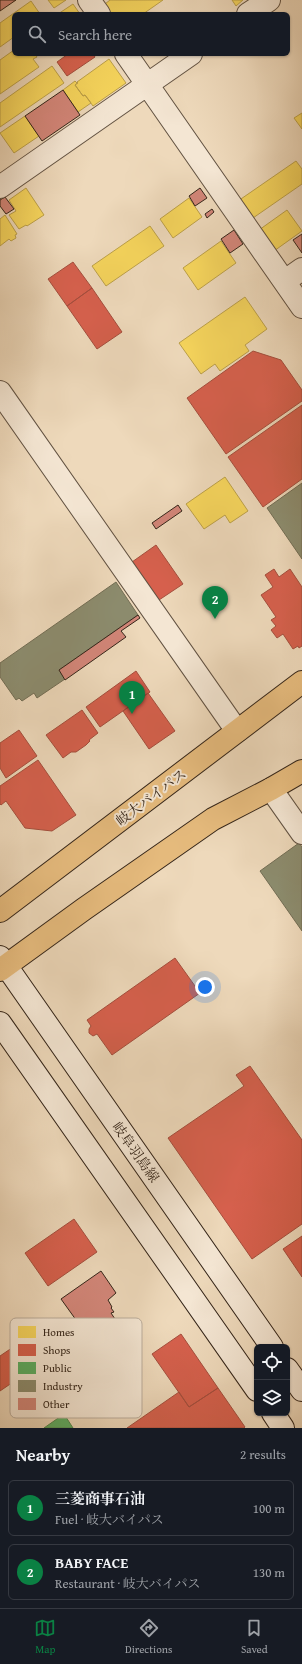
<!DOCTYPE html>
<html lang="en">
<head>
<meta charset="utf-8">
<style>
  body { margin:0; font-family:"Gentium Book Plus","Noto Serif JP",serif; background:#20242c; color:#f1f3f6 }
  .controls { position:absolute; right:12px; bottom:12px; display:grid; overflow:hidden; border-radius:6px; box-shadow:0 1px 3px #0004 }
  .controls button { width:36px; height:36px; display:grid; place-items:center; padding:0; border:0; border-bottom:1px solid #363941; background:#171b24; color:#f1f3f6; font:20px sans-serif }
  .you { position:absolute; left:205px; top:987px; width:14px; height:14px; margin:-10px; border:3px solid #fff; border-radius:50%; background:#1a73e8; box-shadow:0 0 0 6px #1a73e833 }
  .badge { display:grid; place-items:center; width:26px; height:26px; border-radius:50%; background:#0b8043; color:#fff; font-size:13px; font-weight:700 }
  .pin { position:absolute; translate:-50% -33px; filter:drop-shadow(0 1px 2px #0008) }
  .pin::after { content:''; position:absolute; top:21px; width:14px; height:12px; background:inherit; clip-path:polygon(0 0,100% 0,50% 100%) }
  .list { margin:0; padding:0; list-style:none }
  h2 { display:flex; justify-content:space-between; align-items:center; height:52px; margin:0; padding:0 16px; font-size:17px }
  h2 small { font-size:13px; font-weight:400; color:#9ea1a6 }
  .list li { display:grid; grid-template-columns:26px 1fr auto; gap:12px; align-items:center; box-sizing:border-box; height:56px; margin:0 8px 8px; padding:0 8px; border:1px solid #363941; border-radius:6px }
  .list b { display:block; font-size:15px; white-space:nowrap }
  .list p { margin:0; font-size:13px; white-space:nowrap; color:#9ea1a6 }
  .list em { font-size:13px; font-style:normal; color:#9ea1a6 }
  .icon { flex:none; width:22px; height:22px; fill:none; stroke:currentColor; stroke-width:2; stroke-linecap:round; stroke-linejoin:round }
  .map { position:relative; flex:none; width:302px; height:1428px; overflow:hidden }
  .search { position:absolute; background:#171b24; box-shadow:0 1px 3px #0004; left:12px; right:12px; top:12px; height:44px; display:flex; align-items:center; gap:10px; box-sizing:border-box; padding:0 14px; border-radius:6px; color:#9ea1a6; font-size:15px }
  .sheet { height:180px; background:#171b24 }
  nav { display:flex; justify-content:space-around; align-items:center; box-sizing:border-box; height:56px; border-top:1px solid #363941; background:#171b24; font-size:11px; color:#9ea1a6 }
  nav a { display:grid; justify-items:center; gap:2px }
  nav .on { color:#0b8043 }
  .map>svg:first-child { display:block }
  .homes { fill:#f6d55c; stroke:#bca048 }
  .shops { fill:#d6604d; stroke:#a54e3d }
  .public { fill:#5aae61; stroke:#4f854b }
  .industry { fill:#8c8c6e; stroke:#726d54 }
  .building { fill:#d38679; stroke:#342519 }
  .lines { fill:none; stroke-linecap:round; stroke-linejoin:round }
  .minor-casing { stroke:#625242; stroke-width:24 }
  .secondary-casing { stroke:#342519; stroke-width:24 }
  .trunk-casing { stroke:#342519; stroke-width:24 }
  .minor { stroke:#f4e6d3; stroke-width:22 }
  .secondary { stroke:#f4e6d3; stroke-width:22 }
  .trunk { stroke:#e7bc7e; stroke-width:22 }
  .labels { text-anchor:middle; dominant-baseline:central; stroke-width:4; stroke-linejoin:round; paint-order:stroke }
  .street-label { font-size:14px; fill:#342519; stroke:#f4e6d3 }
  .key { fill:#f4e6d3; stroke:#baac9b; stroke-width:1 }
  .key-label { font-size:11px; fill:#342519 }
</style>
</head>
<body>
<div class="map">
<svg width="302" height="1428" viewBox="0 0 302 1428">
  <rect width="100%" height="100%" fill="#eed9bb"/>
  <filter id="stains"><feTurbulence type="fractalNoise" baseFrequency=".005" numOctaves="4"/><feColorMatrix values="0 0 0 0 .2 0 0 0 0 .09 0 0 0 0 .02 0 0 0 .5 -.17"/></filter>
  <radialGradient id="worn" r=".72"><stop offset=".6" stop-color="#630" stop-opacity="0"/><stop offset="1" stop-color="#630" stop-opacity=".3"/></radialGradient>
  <path class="homes" d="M48 0H66L54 8Z
    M110 0H163L143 14H112L105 4Z
    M232 0H243L236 6Z
    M31 1 40 14H14V37L0 47V23Z
    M73 4 80 14H58Z
    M14 50V54H35L37 57 33 59 39 67 0 94V60Z
    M109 59 126 83 93 106 85 95 83 96 75 85 78 83 77 82Z
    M52 66 64 83 0 127V103Z
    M75 81 77 83 75 85 83 96 85 95 91 103 78 112 63 90Z
    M302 113V129L294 118Z
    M25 116 39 136 14 153 0 133Z
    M296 161 302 169V184L253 218 238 201Z
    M26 188 44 215 27 226 26 225 19 229 9 215 16 211 9 200Z
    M189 198 202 217 173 238 160 219Z
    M287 210 302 231 274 251 259 230Z
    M5 215 17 234 15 235 16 238 11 241 9 239 0 246V219Z
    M150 226 164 246 106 286 92 266Z
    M221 241 236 263 198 290 183 268Z
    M245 297 267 329 245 345 249 351 220 371 215 364 201 374 179 343Z
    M225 477 248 511 230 523 225 515 204 529 186 504Z"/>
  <path class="shops" d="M68 54H93L95 57 67 76 57 62Z
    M73 262 92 288 67 306 48 279Z
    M92 288 122 332 97 349 67 306Z
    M253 351 281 360 302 390V401L226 454 187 398Z
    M302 405V479L263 507 228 457Z
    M156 545 183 584 159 600 132 562Z
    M274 569 279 577 290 569 302 587V646L299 648 298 646 293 649 283 634 277 638 271 630 276 626 271 620 276 617 261 595 273 587 265 575Z
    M136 671 150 692 100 727 86 707Z
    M148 693 175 731 149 749 123 711Z
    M82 710 98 733 89 740 90 741 86 745 76 752H71L63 758 46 735Z
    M19 730 37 756 6 778 0 768V743Z
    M38 760 76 815 52 831 25 828 6 801 1 805 0 804V786Z
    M175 958 200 993 112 1055 97 1034 93 1036 89 1033V1029L91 1026 87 1020Z
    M250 1066 302 1140V1224L252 1259 168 1138 244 1086 236 1075Z
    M74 1219 97 1252 48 1286 25 1253Z
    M302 1236V1277L283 1249Z
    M181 1334 218 1388 189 1407 152 1354Z
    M28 1337 35 1347 29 1351 31 1353 36 1350 44 1361 0 1391V1356Z
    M218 1388 245 1427 244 1428H127L179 1392 189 1407Z"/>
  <path class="public" d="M64 1414 73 1428H44Z"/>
  <path class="industry" d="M302 483V559L267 508Z
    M116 582 138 615 59 670 65 679 37 698 34 693 22 701 19 698 16 700 0 677V663Z
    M299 843 302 847V931L260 871Z"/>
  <path class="building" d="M0 0H16L0 11Z
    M63 90 80 115 42 141 25 116Z
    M200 188 207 198 195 206 189 196Z
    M5 197 14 209 6 214 0 206V200Z
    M212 209 214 212 207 218 205 214Z
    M234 230 243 244 230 253 221 239Z
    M302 234V253L293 240Z
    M178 505 182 511 156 529 152 523Z
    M138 615 140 618 121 631 126 637 65 680 59 670Z
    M101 1271 116 1293 108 1300 112 1307 111 1308 114 1312 111 1313 115 1319 89 1338 61 1299Z"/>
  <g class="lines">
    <g class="minor-casing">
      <path id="minor" d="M89 0 99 14
        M248 14 269 0
        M126 54 302 307
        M0 187 191 54
        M285 281 302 269
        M0 392 237 731
        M271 789 302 833"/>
    </g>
    <g class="secondary-casing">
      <path id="secondary" d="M0 957 272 1347
        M0 1023 257 1390
        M287 1369 302 1390
        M273 1413 283 1428"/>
    </g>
    <g class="trunk-casing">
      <path id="trunk" d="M0 911 302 682
        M0 970 84 909 213 819 271 789 302 771"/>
    </g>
    <use href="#minor" class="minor"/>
    <use href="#secondary" class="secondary"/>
    <use href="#trunk" class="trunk"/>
  </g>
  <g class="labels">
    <g class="street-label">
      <text transform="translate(151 797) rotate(-37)">岐大バイパス</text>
      <text transform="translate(136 1152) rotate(55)">岐阜羽島線</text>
    </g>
  </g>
  <rect x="10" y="1318" width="132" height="100" rx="6" class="key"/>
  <rect x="18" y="1326" width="18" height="12" fill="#f6d55c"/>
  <rect x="18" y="1344" width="18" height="12" fill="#d6604d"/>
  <rect x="18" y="1362" width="18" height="12" fill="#5aae61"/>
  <rect x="18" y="1380" width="18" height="12" fill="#8c8c6e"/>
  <rect x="18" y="1398" width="18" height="12" fill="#d38679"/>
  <g class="key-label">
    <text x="43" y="1336">Homes</text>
    <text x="43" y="1354">Shops</text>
    <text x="43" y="1372">Public</text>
    <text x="43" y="1390">Industry</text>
    <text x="43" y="1408">Other</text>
  </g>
  <rect width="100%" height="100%" filter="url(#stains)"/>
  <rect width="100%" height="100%" fill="url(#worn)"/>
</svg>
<div class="controls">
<button><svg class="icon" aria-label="locate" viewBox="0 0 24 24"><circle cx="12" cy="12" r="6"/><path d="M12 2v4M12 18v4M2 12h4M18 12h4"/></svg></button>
<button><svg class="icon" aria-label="layers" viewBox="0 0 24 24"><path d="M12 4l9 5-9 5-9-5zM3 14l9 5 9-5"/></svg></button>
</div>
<div class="you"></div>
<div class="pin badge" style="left:132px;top:714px">1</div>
<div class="pin badge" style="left:215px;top:619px">2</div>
<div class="search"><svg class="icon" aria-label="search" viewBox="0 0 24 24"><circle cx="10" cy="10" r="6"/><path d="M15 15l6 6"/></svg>Search here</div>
</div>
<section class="sheet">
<h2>Nearby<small>2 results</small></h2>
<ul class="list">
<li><span class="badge">1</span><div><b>三菱商事石油</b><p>Fuel · 岐大バイパス</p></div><em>100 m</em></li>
<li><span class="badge">2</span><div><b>BABY FACE</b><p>Restaurant · 岐大バイパス</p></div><em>130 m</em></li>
</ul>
</section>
<nav>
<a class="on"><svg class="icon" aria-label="map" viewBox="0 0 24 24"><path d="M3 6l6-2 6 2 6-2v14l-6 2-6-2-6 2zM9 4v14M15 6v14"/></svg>Map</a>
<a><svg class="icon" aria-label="directions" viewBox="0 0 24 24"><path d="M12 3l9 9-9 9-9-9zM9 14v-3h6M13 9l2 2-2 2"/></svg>Directions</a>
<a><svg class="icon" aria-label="saved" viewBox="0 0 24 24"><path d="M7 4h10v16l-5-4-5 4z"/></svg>Saved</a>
</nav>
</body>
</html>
